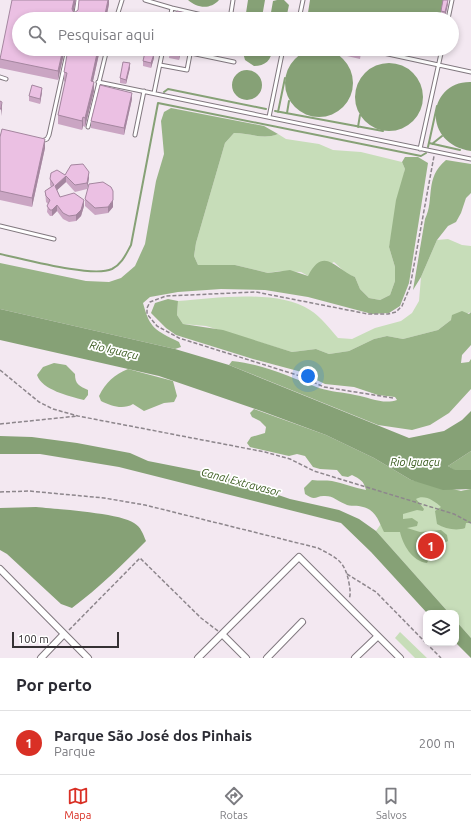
<!DOCTYPE html>
<html lang="pt">
<head>
<meta charset="utf-8">
<style>
  body { margin:0; font-family:Ubuntu,sans-serif; background:#f7f7f7; color:#2b2b33 }
  .controls { position:absolute; right:12px; bottom:12px; display:grid; overflow:hidden; border-radius:8px; box-shadow:0 2px 6px #0003 }
  .controls button { width:36px; height:36px; display:grid; place-items:center; padding:0; border:0; border-bottom:1px solid #e1e1e2; background:#fff; color:#2b2b33; font:20px sans-serif }
  .scale { position:absolute; left:12px; bottom:10px; width:107px; box-sizing:border-box; padding-left:4px; border:2px solid #353134; border-top:0; font-size:11px; line-height:14px; white-space:nowrap; color:#353134; -webkit-text-stroke:3px #fff; paint-order:stroke }
  .you { position:absolute; left:308px; top:376px; width:14px; height:14px; margin:-10px; border:3px solid #fff; border-radius:50%; background:#1a73e8; box-shadow:0 0 0 6px #1a73e833 }
  .badge { display:grid; place-items:center; width:26px; height:26px; border-radius:50%; background:#d93025; color:#fff; font-size:13px; font-weight:700 }
  .pin { position:absolute; translate:-50% -50%; border:2px solid #fff; box-shadow:0 1px 4px #0006 }
  .list { margin:0; padding:0; list-style:none }
  h2 { display:flex; justify-content:space-between; align-items:center; height:52px; margin:0; padding:0 16px; font-size:17px }
  h2 small { font-size:13px; font-weight:400; color:#7c7c81 }
  .list li { display:grid; grid-template-columns:26px 1fr auto; gap:12px; align-items:center; box-sizing:border-box; height:64px; padding:0 16px; border-top:1px solid #e1e1e2 }
  .list b { display:block; font-size:15px; white-space:nowrap }
  .list p { margin:0; font-size:13px; white-space:nowrap; color:#7c7c81 }
  .list em { font-size:13px; font-style:normal; color:#7c7c81 }
  .icon { flex:none; width:22px; height:22px; fill:none; stroke:currentColor; stroke-width:2; stroke-linecap:round; stroke-linejoin:round }
  .map { position:relative; flex:none; width:471px; height:658px; overflow:hidden }
  .search { position:absolute; background:#fff; box-shadow:0 2px 6px #0003; left:12px; right:12px; top:12px; height:44px; display:flex; align-items:center; gap:10px; box-sizing:border-box; padding:0 14px; border-radius:22px; color:#7c7c81; font-size:15px }
  .sheet { height:116px; background:#fff }
  nav { display:flex; justify-content:space-around; align-items:center; box-sizing:border-box; height:56px; border-top:1px solid #e1e1e2; background:#fff; font-size:11px; color:#7c7c81 }
  nav a { display:grid; justify-items:center; gap:2px }
  nav .on { color:#d93025 }
  .map>svg:first-child { display:block }
  .green { fill:#c7ddb9 }
  .forest { fill:#98b387 }
  .water { fill:#86a176 }
  .lines { fill:none; stroke-linecap:round; stroke-linejoin:round }
  .stream { stroke:#86a176; stroke-width:2 }
  .lane-casing { stroke:#81787f; stroke-width:5 }
  .street-casing { stroke:#81787f; stroke-width:8 }
  .path { stroke:#8d868c; stroke-width:1.5; stroke-dasharray:4 2; stroke-linecap:butt }
  .lane { stroke:#fff; stroke-width:3 }
  .street { stroke:#fff; stroke-width:6 }
  .wall { fill:#caa5c3 }
  .shaded-wall { fill:#a4869f }
  .building { fill:#ebc0e3; stroke:#a4869f }
  .labels { text-anchor:middle; dominant-baseline:central; stroke-width:3.5; stroke-linejoin:round; paint-order:stroke }
  .water-label { font-size:11px; font-style:italic; fill:#345618; stroke:#fff }
</style>
</head>
<body>
<div class="map">
<svg width="471" height="658" viewBox="0 0 471 658">
  <rect width="100%" height="100%" fill="#f3e8f1"/>
  <path class="green" d="M234 133C250 133 263 140 278 134L286 139 319 144 333 150 361 152 402 162 405 169 389 247 395 267V281L390 295 380 300 369 298 360 289 355 277 347 274 334 262 308 276 301 272 280 271 268 273 235 265H198L194 256 196 243 225 143Z
    M448 239 462 245 471 246V312L451 320 438 330 403 339 387 336 374 339 349 351 329 354 316 349 292 352 206 326 183 324 177 315 178 301C215 298 278 289 310 310 321 317 330 329 338 338L352 339 375 328 401 321 412 313 419 301 421 277 437 240Z
    M411 480 461 491 471 489V638L456 621V613H449L376 531Z
    M400 632 427 658H415L395 638Z"/>
  <path class="forest" d="M171 108 264 126 278 134C263 140 250 133 234 133L225 143 196 243 194 256 198 265H235L268 273 290 270 308 276C324 245 336 270 355 277L360 289 369 298 380 300 390 295 395 281V267L389 247 396 200 405 169 402 162 405 157H418L428 163 409 283 400 306 389 313 372 314 308 297 265 290 221 289 178 292 150 297 143 303C150 329 155 330 179 342L181 347 175 349 0 309V263L86 281 109 282 121 278 135 266 145 244 156 181 164 154 161 121 164 112Z
    M446 160 471 164V193L466 198 461 213 456 222 448 226 437 240 421 277 413 290 425 219C435 199 424 178 446 160Z
    M168 299 178 301 177 315 183 324 223 330 292 352 316 349 329 354 349 351 374 339 387 336 403 339 438 330 451 320 452 315 462 311 469 314 471 312V345L462 355 461 363 469 362 471 359V389L449 413 430 425 412 430 378 425 229 365 232 361C263 364 290 377 319 388 331 392 343 392 355 395 369 397 383 405 397 400L395 397 378 395 354 387 325 384 298 371 253 359 176 335 166 328 151 313 155 303Z
    M54 363 66 365 75 374C75 384 79 386 88 390V395L84 400C69 396 42 390 37 375L43 367Z
    M128 369 173 381 177 396 174 402 164 403 144 411 133 404C123 410 111 406 101 401L99 396C106 382 114 375 128 369Z
    M254 409 326 435 374 458 411 480 461 491 471 489V523H466L465 528C457 531 445 529 437 524L435 511 441 507C435 501 424 494 416 499L424 509 423 511 417 510 403 514V519L412 518 418 522 417 526 407 528 420 532 441 530 447 535 448 541C438 547 427 545 416 543L428 554 429 559 427 563C412 561 403 545 400 532H384C379 522 376 510 363 507 358 505 350 507 345 504 337 501 334 496 325 496 316 495 316 502 305 494L304 488 312 480C319 481 326 480 332 481 343 483 354 488 366 490 364 481 360 479 352 475L348 477 342 476 337 470 320 469 313 467 305 456 297 454 289 456 250 447 247 443 251 437 265 433 266 427 260 421 252 417 250 413Z
    M471 451V470H454L448 466Z"/>
  <path class="water" d="M188 0H219C210 10 197 8 188 0Z
    M248 0H265L262 17 246 13Z
    M277 0H284L289 5 286 19 270 18 273 1Z
    M310 0H444L440 19H307Z
    M285 83a34 34 0 1 1 68 0a34 34 0 1 1-68 0Z
    M242 49H272C272 60 265 66 254 66L245 60Z
    M355 97a34 34 0 1 1 68 0a34 34 0 1 1-68 0Z
    M232 85a15 15 0 1 1 30 0a15 15 0 1 1-30 0Z
    M471 82V151C421 144 427 81 471 82Z
    M0 309 175 349 229 365 409 438 444 431 462 420 471 411V451L448 466 455 470H471V489L443 490 411 480 374 458 326 435 264 412 159 376 0 340Z
    M0 436 32 437 77 443 130 453 148 461 219 475 290 499 339 510 359 519 376 531 449 613H427L371 552 341 523 119 467 40 454H0Z
    M36 507C56 509 120 513 134 523 141 527 143 534 146 541 122 565 99 588 72 608L61 604 7 554 0 550V508Z
    M456 621 471 638V658L456 643Z"/>
  <g class="lines">
    <path class="stream" d="M164 92 168 89 266 109
      M275 111 383 131
      M278 112 285 78
      M287 113 289 101
      M358 127 360 115
      M429 143 460 150
      M432 144 442 136
      M428 147 437 106
      M0 254C24 259 92 278 112 269 122 264 126 254 131 245L158 103 421 156 426 153"/>
    <g class="lane-casing">
      <path id="lane" d="M145 0 172 8 219 19
        M75 19 78 0
        M116 19 122 0
        M170 19 172 8
        M230 19 233 0
        M299 19 303 0
        M448 19 452 0
        M93 49 107 52
        M365 49 471 72
        M191 53 234 62
        M160 65 187 70 191 49
        M0 77 6 79
        M98 82 471 159
        M154 93 163 49
        M269 117 283 49
        M88 127 107 49
        M135 135 144 91
        M42 141 47 139 49 135 68 49
        M420 149 442 49
        M0 226 54 239"/>
    </g>
    <g class="street-casing">
      <path id="street" d="M0 569 88 658
        M222 634 246 658
        M41 658 64 634
        M198 658 299 557 400 658
        M267 658 302 622
        M355 658 378 636"/>
    </g>
    <path class="path" d="M0 370 39 402 53 409 78 416 265 452 290 459 314 471 454 514 471 523
      M393 398 324 387 300 376 179 338 157 326 147 314V308L150 302 166 296 256 292 368 314H388L396 312 402 306 410 287 434 156
      M0 424 78 416
      M0 492 29 491 104 498 145 505 318 548C337 558 345 561 349 583 350 589 351 594 349 599
      M347 574 376 592 426 643
      M69 630 140 558 201 618 218 631
      M426 643 441 658"/>
    <use href="#lane" class="lane"/>
    <use href="#street" class="street"/>
  </g>
  <path class="wall" d="M25 0H76L73 12 74 13 78 10 109 0V4L106 19H19L65 49 58 80 0 68V59Z
    M448 4 445 17 441 16V11Z
    M99 49V54L93 81 94 91 85 127 83 126 82 130 58 124V115L65 82 64 81V72Z
    M122 49H133L131 54 122 52Z
    M170 49H181L179 60 169 58Z
    M347 51 361 53 360 59 347 56Z
    M154 58 151 68 143 66V61Z
    M130 68 126 84 120 83V78Z
    M42 92 40 104 29 101V96Z
    M132 99 124 135 91 128V121Z
    M0 137 45 148 32 207 0 200Z
    M65 175 89 178 87 189 75 192 66 182 57 190 60 197 84 206 81 216 76 221 69 222 63 219 57 211 52 216H50L47 212 48 204 46 202 45 191 51 187 50 185V179Z
    M85 199 113 207 108 213 95 215 85 206Z"/>
  <path class="shaded-wall" d="M74 0H76L72 19V9Z
    M108 0H109V4L106 19H104Z
    M448 0V4L445 17V12Z
    M63 49H65L58 80V71Z
    M98 49H99V54L91 90V81Z
    M180 49H181L179 60V53Z
    M154 54V58L151 68V63Z
    M130 63V68L126 84V80Z
    M94 82V91L85 127V118Z
    M42 88V92L40 104V99Z
    M132 93V99L124 135V128Z
    M2 102V109L1 116V109Z
    M83 117V126L82 130V121Z
    M45 139V148L32 207V198Z
    M89 172V178L87 189V183Z
    M66 176V182L55 192V186Z
    M84 200V206L81 216 76 221V215Z
    M113 200V207L108 213V207Z
    M57 205V211L52 216V210Z"/>
  <path class="building" d="M12 0H74L72 9 74 13 78 10 79 0H108L104 19H19V49H63L58 71 0 59Z
    M443 0H448L445 12 441 11Z
    M177 11 187 13 186 19H175Z
    M68 49H98L91 81 94 82 85 118 83 117 82 121 58 115 67 73 64 72Z
    M170 49H180L179 53 169 51Z
    M347 49H361L360 54 347 51Z
    M145 52 154 54 151 63 143 61Z
    M123 62 130 63 126 80 120 78Z
    M32 85 42 88 40 99 29 96Z
    M100 85 132 93 124 128 91 121Z
    M0 101 2 102 1 109H0Z
    M2 129 45 139 32 198 0 191V137Z
    M83 164 89 172 87 183 75 185 66 176 55 186 60 197 74 193 84 200 81 210 76 215 69 216 63 213 57 205 52 210H50L47 206 50 200 46 196 45 191 54 185 50 179 51 173 57 170 65 175 71 165Z
    M103 182 111 187 113 191V200L108 207 95 208 85 199 89 184Z"/>
  <g class="labels">
    <g class="water-label">
      <text transform="translate(114 350) rotate(13)">Rio Iguaçu</text>
      <text x="415" y="462">Rio Iguaçu</text>
      <text transform="translate(241 482) rotate(15)">Canal Extravasor</text>
    </g>
  </g>
</svg>
<div class="controls">
<button><svg class="icon" aria-label="layers" viewBox="0 0 24 24"><path d="M12 4l9 5-9 5-9-5zM3 14l9 5 9-5"/></svg></button>
</div>
<div class="scale">100 m</div>
<div class="you"></div>
<div class="pin badge" style="left:431px;top:546px">1</div>
<div class="search"><svg class="icon" aria-label="search" viewBox="0 0 24 24"><circle cx="10" cy="10" r="6"/><path d="M15 15l6 6"/></svg>Pesquisar aqui</div>
</div>
<section class="sheet">
<h2>Por perto<small></small></h2>
<ul class="list">
<li><span class="badge">1</span><div><b>Parque São José dos Pinhais</b><p>Parque</p></div><em>200 m</em></li>
</ul>
</section>
<nav>
<a class="on"><svg class="icon" aria-label="map" viewBox="0 0 24 24"><path d="M3 6l6-2 6 2 6-2v14l-6 2-6-2-6 2zM9 4v14M15 6v14"/></svg>Mapa</a>
<a><svg class="icon" aria-label="directions" viewBox="0 0 24 24"><path d="M12 3l9 9-9 9-9-9zM9 14v-3h6M13 9l2 2-2 2"/></svg>Rotas</a>
<a><svg class="icon" aria-label="saved" viewBox="0 0 24 24"><path d="M7 4h10v16l-5-4-5 4z"/></svg>Salvos</a>
</nav>
</body>
</html>
